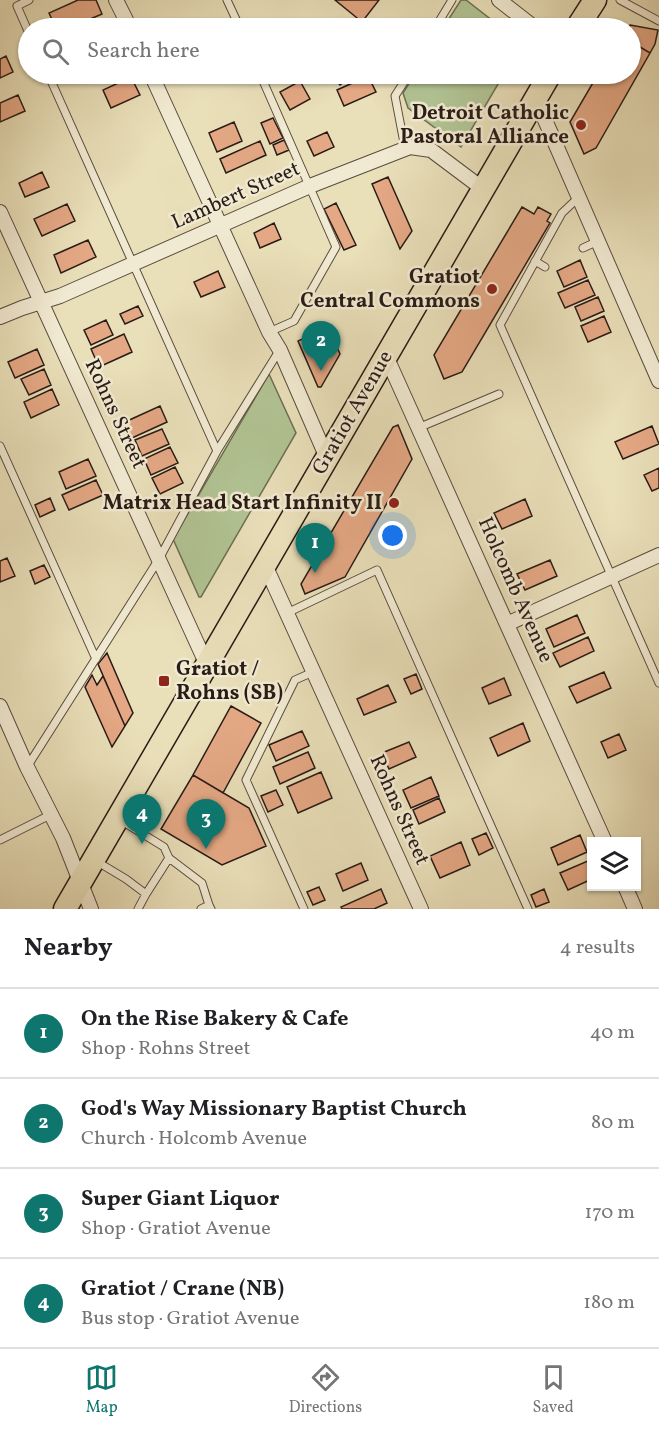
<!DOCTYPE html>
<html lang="en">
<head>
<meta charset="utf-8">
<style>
  body { margin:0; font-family:Vollkorn,serif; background:#f6f6f6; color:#202124 }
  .controls { position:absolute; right:18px; bottom:18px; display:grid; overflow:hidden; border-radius:0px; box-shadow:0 2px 4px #0004 }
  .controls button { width:54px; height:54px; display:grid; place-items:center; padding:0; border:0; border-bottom:2px solid #e0e0e0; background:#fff; color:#202124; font:30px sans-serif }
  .you { position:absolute; left:393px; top:536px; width:21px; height:21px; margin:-15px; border:4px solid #fff; border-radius:50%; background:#1a73e8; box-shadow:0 0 0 9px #1a73e833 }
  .badge { display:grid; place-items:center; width:39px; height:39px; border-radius:50%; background:#0f766e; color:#fff; font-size:20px; font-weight:700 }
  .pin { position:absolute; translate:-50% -50px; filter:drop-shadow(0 2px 3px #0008) }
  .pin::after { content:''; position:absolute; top:32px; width:21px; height:18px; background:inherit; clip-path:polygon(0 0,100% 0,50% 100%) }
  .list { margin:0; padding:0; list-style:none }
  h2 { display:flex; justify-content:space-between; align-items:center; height:78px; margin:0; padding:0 24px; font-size:26px }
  h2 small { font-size:20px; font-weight:400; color:#757577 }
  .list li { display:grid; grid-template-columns:39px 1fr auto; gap:18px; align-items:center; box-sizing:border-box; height:90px; padding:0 24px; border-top:2px solid #e0e0e0 }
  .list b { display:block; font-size:22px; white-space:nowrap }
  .list p { margin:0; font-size:20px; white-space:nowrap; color:#757577 }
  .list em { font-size:20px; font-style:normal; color:#757577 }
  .icon { flex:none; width:33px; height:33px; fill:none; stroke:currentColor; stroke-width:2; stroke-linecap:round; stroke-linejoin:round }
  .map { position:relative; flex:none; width:659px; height:909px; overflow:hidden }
  .search { position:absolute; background:#fff; box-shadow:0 2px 4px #0004; left:18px; right:18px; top:18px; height:66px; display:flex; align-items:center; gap:15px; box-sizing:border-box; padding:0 21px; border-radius:33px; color:#757577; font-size:22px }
  .sheet { height:438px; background:#fff }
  nav { display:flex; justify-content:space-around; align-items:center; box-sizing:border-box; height:84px; border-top:2px solid #e0e0e0; background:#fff; font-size:16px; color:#757577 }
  nav a { display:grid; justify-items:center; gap:3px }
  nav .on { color:#0f766e }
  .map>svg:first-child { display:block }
  .green { fill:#b1c393; stroke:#6d6f54; stroke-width:1.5 }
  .building { fill:#e4a884; stroke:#291b16; stroke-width:1.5 }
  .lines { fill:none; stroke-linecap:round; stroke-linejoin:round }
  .service-casing { stroke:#594c3f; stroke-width:9 }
  .minor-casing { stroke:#594c3f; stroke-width:16 }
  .primary-casing { stroke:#291b16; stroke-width:25 }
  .service { stroke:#f1ead2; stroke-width:7 }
  .minor { stroke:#f1ead2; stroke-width:14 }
  .primary { stroke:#e9dfb9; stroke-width:22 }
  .poi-dot { fill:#8f2418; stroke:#f1ead2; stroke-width:2 }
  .labels { text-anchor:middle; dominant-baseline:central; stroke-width:5; stroke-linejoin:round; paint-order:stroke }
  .poi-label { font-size:21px; font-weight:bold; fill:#291b16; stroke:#f1ead2; text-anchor:end }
  .street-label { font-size:21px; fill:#291b16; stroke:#f1ead2 }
</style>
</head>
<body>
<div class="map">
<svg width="659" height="909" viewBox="0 0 659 909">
  <rect width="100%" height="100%" fill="#e9dfb9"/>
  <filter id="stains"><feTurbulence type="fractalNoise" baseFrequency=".00333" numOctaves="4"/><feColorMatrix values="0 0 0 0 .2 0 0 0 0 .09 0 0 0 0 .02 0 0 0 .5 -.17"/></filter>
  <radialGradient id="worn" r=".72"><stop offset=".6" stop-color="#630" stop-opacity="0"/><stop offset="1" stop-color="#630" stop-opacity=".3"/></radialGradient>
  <path class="green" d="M461 0H466L502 28H443Z
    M415 74H504L461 147 408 108 403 93Z
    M269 374 296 433 201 597H199L173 539Z"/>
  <path class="building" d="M78 0H96L102 14 69 28H56L49 13Z
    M335 0H379L362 22Z
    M630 25 658 30 655 44 650 53 630 41V28H629Z
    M630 41 650 53 596 148 584 154 570 122 598 74H630Z
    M6 56 13 72 0 78V59Z
    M331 74H354L340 85Z
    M368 76 376 92 344 106 337 90Z
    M131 77 140 95 111 108 103 90Z
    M300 81 310 99 290 110 280 92Z
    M18 95 25 111 0 122V103Z
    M273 118 283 138 270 144 261 123Z
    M234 122 242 141 217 152 209 133Z
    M327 132 334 147 314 156 307 141Z
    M284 140 289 150 277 155 273 145Z
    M260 141 266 155 226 173 220 159Z
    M42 172 49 187 25 197 19 183Z
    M388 177 412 231 400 249 372 184Z
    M336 203 356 245 344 250 324 209Z
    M67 204 75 221 42 236 34 219Z
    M522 207 534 214 538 207 551 214 547 221 550 223 462 372 444 379 434 355Z
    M274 223 281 239 260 248 254 233Z
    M88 240 96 257 61 273 54 255Z
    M580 260 587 277 564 287 557 271Z
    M218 271 225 287 201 297 194 282Z
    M588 280 595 295 565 308 558 293Z
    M598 297 604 311 581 321 575 307Z
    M138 306 143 316 125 324 120 314Z
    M604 316 611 332 588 342 581 326Z
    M106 320 113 335 91 345 84 330Z
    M328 327 340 354 321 387H318L298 341Z
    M124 334 132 352 99 367 91 349Z
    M37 349 44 365 15 378 8 362Z
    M44 369 51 385 29 395 21 379Z
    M52 389 59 405 31 418 24 402Z
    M160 406 167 422 132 438 125 422Z
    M398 425 412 459 345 577 305 594 301 584 393 427Z
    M652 426 659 444 623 459 615 442Z
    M162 429 169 444 142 456 135 440Z
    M170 447 178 463 151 475 144 459Z
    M88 459 96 476 66 489 59 472Z
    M175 467 183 483 160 494 152 478Z
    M659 468V488L652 491 644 475Z
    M96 480 103 495 69 510 62 495Z
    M50 498 55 510 40 517 35 505Z
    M525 499 532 516 502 529 494 513Z
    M7 558 15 576 0 582V561Z
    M550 560 557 576 525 590 517 574Z
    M44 565 50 577 35 584 30 571Z
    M577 615 585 633 554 647 546 629Z
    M588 637 594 651 560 667 553 653Z
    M107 653 133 713 125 726 98 664Z
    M604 672 611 688 577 703 569 687Z
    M416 674 422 689 411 694 404 679Z
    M92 675 97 685 103 676 125 726 112 747 85 687Z
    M504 678 511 695 489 704 482 688Z
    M388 685 396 702 364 715 357 699Z
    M231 706 261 723 223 793 193 775Z
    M523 723 530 741 498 756 490 738Z
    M302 731 309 746 276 761 269 745Z
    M619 734 626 750 608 758 601 742Z
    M409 742 416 757 389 769 382 753Z
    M308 752 315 768 280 784 273 767Z
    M321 772 332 798 298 813 287 787Z
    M193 775 249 808 266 846 222 865 161 829Z
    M431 777 439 796 411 808 403 790Z
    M276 790 283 805 268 812 261 796Z
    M439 798 445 812 419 824 413 810Z
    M486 833 493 848 479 855 472 839Z
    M580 835 587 852 558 865 551 848Z
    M461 842 470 865 440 878 430 856Z
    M590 860 592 879 568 890 560 873Z
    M361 863 368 880 343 891 336 874Z
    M319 887 325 900 313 905 307 892Z
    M381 889 387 903 374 909H342L341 907Z
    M544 889 549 902 536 907 531 895Z"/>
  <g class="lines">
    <g class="service-casing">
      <path id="service" d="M227 0 240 28
        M620 0 659 21
        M435 28 452 0
        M28 31 17 6 29 0
        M48 74 217 451
        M260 74 336 247 294 321 269 332
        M405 148 395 96 409 74
        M579 197 562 213 500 325 659 683
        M583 248 598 241
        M535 261 545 267
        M418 428 499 394
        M0 446 96 659
        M287 613 377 570 528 909
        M27 767 159 559 217 451 279 351
        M0 840 52 814
        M169 858 202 883 209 905
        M96 861 126 879 146 894 169 858 164 847 120 820
        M138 909 146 894
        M201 909 209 905 211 909
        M304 909 246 780 295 680 313 672"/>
    </g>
    <g class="minor-casing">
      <path id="minor" d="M116 0 130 28
        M499 0 535 28
        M151 74 269 332 280 350 327 458
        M535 97 659 381
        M0 212 207 665
        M0 317 22 308 60 296 310 186 410 147 431 150 483 189
        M386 356 605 842
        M265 565 421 909
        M507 624 659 555
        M0 706 27 767 63 838 91 909
        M625 886 635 909"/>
    </g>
    <g class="primary-casing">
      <path id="primary" d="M577 28 595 0
        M65 909 550 74"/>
    </g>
    <use href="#service" class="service"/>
    <use href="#minor" class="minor"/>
    <use href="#primary" class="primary"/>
  </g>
  <g class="poi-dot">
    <circle cx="581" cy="125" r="6"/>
    <circle cx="492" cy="289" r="6"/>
    <circle cx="394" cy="503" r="6"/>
    <rect x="158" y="675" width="12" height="12" rx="3"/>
  </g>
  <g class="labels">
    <g class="poi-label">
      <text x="569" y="113">Detroit Catholic<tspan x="569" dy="24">Pastoral Alliance</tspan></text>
      <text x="480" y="277">Gratiot<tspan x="480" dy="24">Central Commons</tspan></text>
      <text x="382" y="503">Matrix Head Start Infinity II</text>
      <text x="176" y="669" text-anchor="start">Gratiot /<tspan x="176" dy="24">Rohns (SB)</tspan></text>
    </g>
    <g class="street-label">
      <text transform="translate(236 196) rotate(-24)">Lambert Street</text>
      <text transform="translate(353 413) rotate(-60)">Gratiot Avenue</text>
      <text transform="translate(115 414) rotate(65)">Rohns Street</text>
      <text transform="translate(515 590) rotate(66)">Holcomb Avenue</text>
      <text transform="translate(399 810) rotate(66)">Rohns Street</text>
    </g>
  </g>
  <rect width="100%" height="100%" filter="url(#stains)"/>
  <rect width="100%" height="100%" fill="url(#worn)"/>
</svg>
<div class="controls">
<button><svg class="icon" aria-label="layers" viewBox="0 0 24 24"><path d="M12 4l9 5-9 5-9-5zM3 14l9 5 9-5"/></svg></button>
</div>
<div class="you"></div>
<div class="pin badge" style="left:315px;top:573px">1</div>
<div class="pin badge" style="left:321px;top:371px">2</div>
<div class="pin badge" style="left:206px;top:849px">3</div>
<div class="pin badge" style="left:142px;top:844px">4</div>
<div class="search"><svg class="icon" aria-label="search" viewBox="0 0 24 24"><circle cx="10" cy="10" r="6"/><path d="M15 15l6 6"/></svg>Search here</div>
</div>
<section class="sheet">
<h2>Nearby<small>4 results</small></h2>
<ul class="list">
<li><span class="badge">1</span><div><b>On the Rise Bakery &amp; Cafe</b><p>Shop · Rohns Street</p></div><em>40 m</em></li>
<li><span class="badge">2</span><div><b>God's Way Missionary Baptist Church</b><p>Church · Holcomb Avenue</p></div><em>80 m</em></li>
<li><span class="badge">3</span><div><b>Super Giant Liquor</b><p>Shop · Gratiot Avenue</p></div><em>170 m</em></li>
<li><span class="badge">4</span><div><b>Gratiot / Crane (NB)</b><p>Bus stop · Gratiot Avenue</p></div><em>180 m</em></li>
</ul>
</section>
<nav>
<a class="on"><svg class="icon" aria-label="map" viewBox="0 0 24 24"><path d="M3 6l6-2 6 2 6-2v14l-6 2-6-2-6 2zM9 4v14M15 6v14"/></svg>Map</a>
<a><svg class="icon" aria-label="directions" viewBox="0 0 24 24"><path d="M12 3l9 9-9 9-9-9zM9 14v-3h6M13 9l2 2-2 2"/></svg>Directions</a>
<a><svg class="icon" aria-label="saved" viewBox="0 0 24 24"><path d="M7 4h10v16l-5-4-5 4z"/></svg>Saved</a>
</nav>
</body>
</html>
